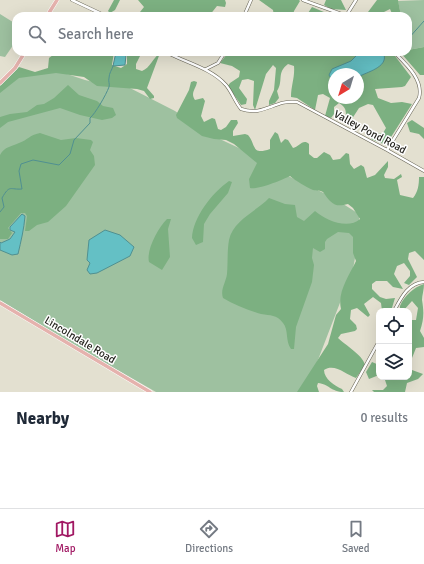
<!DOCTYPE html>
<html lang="en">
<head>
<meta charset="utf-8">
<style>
  body { margin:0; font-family:Signika,sans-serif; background:#f2f2f3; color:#1f2937 }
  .controls { position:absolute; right:12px; bottom:12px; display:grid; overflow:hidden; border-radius:8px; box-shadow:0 4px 16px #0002 }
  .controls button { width:36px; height:36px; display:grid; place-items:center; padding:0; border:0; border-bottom:1px solid #e0e1e3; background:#fff; color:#1f2937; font:20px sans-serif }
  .compass { position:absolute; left:328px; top:68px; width:36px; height:36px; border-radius:50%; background:#fff; box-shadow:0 4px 16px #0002; rotate:218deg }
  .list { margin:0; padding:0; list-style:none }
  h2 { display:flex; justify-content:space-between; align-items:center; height:52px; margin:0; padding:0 16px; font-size:17px }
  h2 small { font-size:13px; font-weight:400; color:#747a83 }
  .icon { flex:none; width:22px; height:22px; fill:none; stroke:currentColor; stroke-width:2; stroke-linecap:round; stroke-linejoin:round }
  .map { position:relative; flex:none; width:424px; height:392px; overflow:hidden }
  .search { position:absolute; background:#fff; box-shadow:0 4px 16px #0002; left:12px; right:12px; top:12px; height:44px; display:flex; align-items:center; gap:10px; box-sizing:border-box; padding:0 14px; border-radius:12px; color:#747a83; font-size:15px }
  .sheet { height:116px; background:#fff }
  nav { display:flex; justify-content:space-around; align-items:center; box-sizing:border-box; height:56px; border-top:1px solid #e0e1e3; background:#fff; font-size:11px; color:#747a83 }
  nav a { display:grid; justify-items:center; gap:2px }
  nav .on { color:#a11863 }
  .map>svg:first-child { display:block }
  .green { fill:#9ec1a0 }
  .forest { fill:#7cb081; fill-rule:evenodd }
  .water { fill:#64c0c5; stroke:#509091 }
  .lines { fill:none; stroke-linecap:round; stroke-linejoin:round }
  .stream { stroke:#509091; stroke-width:1 }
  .minor-casing { stroke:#656254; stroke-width:3.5 }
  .major-casing { stroke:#fff; stroke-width:4.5 }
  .minor { stroke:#fff; stroke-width:2.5 }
  .major { stroke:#e5b2ad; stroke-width:3.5 }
  .labels { text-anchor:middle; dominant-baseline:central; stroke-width:3; stroke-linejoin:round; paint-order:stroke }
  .street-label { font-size:11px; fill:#201f19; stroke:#fff }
</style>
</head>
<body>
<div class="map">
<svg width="424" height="392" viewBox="0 0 424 392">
  <rect width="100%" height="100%" fill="#e3e0d0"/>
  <path class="green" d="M424 0V47L408 50V16H401L398 1Z
    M0 14 16 24V41L5 57 0 56Z
    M58 71 85 80 116 87 126 86 175 111 207 133 241 149 263 164 332 197 359 214V236L353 269 316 365 298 392H156L65 340 0 300V90L21 73Z"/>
  <path class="forest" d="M114 0H120L115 10 110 13 108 11Z
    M138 0H225L226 3 225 7 217 6 209 16H124L128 12H140L144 7Z
    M259 0H299L300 1 294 11 293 16H274L273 10Z
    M326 0H341L346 10 331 9 324 5Z
    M377 0H398L401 16H393L390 9 376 16H365Z
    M312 7 331 15 306 16Z
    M424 47V75H420L400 52H408V50Z
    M57 52H114L112 65 121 68 127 64V52H142L136 64V69L142 71C150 68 153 58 160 53L147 88 154 96V98L150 99 144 91 137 89 97 86 84 77 56 73 19 78 0 93V86L19 67 35 72 48 68 49 58Z
    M230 52H392L411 77 405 86 402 87 375 89 378 98 391 103 402 102 412 104 386 145 371 139 372 135 383 133 386 128 373 105 368 104 359 108 348 125 345 123C346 114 348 108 339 103L334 107V114L331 118 325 116 330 98 323 94 318 95 315 110 297 98 291 97C291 86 295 77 294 66L288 64C276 73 284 81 277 91L279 98 275 103 269 105V101L274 90 276 68 273 65 266 74 255 110 253 105 254 81 248 79 242 80 239 88 247 99 246 104 241 105 228 86 230 83 239 77 240 71 232 66 220 63 227 54ZM334 74H358V98H334Z
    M194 81 197 82C196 89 190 93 195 100L203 98 205 101 201 116 204 122 212 118 215 119 218 129 221 130 226 127 231 120H237L238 123 233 131V136L245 134 248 135C256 144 251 156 270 149V140L275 132 278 134 281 143 285 139 288 140 293 148C299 147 303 138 309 144V154L314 158H317L324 152 330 155 333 160 340 159 346 153 349 154 350 164 354 169 361 165 364 167 367 178 375 175 388 161V167L384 175 385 178 394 179 401 174 402 177 397 180 400 195 413 198C418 192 419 185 419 177H424V260L415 251 409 253 408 259 417 277 409 285 404 283 410 276V271L404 263 397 266 394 274 403 289 393 287 387 281H376L372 284V289L380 297 386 299 395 298 391 311H382L381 303 373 297 364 304 370 315 368 317 357 308 351 310 350 319 356 325 357 329 355 331 341 334 338 338C345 345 363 355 365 365L356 378C346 375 335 363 324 370 324 379 335 386 342 389L344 392C331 392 329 384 318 383L317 386 319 392H297L328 344 336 315 341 309C337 292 349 276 356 261L353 253V237L349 233 338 232 327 239 325 242V249L320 252 313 248 312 258 314 265 312 282 296 327 294 349H291C285 341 289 330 283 323 276 314 271 316 261 314 248 310 234 305 223 298 220 290 226 282 227 274 228 263 227 251 229 240 233 220 257 211 269 198L285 204 295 205 297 217 304 221 315 211C325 220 348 230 360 219L353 208 348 204C334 208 331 203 323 192 320 190 317 191 313 190 306 187 296 181 290 176 282 180 258 190 250 188L249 179 257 163 234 144 226 140 214 139 202 136 177 118 176 115 189 90 191 82Z
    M68 85 79 95 97 101 103 106 113 108 116 115 112 118 102 120 80 115 60 108 8 122 0 128V117L10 114 27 112 37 105 44 104 54 98Z
    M412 120 424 128V139L419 134 410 132 407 123Z
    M40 133 61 140 76 138 91 140 93 142 90 150 94 156 95 165 66 206 48 222 37 225 29 231H25L27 216 25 213H21L8 228 12 233 8 239H0V155C5 146 11 147 19 143 28 140 29 135 40 133Z
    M229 181 232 182 228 193 210 214 204 224 203 242 196 245 192 238C193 217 212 193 229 181Z
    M167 219H171L168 229 170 257 162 270 149 262C146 250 158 228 167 219Z
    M424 284C424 290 422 295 422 300 424 312 424 319 420 331L424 338V347L416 348 412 358V370L423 374 418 379 407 383 405 392H374L372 390H383L387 386 384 377H409V338L412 329 409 326V320H416L418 308 412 301 403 311 400 310V306C404 296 414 287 424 284Z
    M372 362 379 365V375L369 379 366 372Z"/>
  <path class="water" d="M116 52H123L126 55 125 65 113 66Z
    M360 52H383C390 66 370 71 360 76H358V74H334V80H332L329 75 332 69 351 61Z
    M22 214 25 216C24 229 21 241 18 254L12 255 0 250V242L1 243 10 239 15 232 10 230V227Z
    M105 230 120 235 134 247 130 256 97 273 90 274 87 270 90 263 87 260 89 240Z"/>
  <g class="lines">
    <path class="stream" d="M408 39 424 21
      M0 212 4 207 2 198C10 184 10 190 22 189L19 171 21 164 33 160 59 165 70 154 74 140 90 123V118C95 114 106 95 109 87 110 84 108 81 109 78 109 73 112 70 113 66"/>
    <g class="minor-casing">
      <path id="minor" d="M72 0 106 16
        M303 0 347 16
        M244 16 251 0
        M346 16 356 0
        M166 52C186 63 211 68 226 85 232 92 235 102 241 109 264 117 275 99 297 102L387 150 424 171
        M206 69 218 63 225 52
        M387 150 419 98C424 80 406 64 394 52
        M394 311C401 298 408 283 424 282
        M351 392 379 341"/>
    </g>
    <g class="major-casing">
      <path id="major" d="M47 16 57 0
        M0 83 15 68 25 52
        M0 303 150 392"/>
    </g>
    <use href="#minor" class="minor"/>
    <use href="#major" class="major"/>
  </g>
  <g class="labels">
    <g class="street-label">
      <text transform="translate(370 132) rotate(28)">Valley Pond Road</text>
      <text transform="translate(80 340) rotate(31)">Lincolndale Road</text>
    </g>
  </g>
</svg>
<div class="controls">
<button><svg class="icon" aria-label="locate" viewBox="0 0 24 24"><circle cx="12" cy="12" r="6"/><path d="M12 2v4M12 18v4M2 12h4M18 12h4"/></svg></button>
<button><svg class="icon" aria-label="layers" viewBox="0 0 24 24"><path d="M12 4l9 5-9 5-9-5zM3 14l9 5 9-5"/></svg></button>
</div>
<svg class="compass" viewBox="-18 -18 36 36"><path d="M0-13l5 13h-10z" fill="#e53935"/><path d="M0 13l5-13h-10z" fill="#747a83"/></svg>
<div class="search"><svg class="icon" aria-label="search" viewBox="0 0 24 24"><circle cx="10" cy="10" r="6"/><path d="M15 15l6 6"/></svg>Search here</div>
</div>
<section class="sheet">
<h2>Nearby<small>0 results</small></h2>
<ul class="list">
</ul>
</section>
<nav>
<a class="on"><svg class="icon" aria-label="map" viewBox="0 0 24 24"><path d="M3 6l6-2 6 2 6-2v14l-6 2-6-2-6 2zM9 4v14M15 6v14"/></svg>Map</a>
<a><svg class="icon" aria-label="directions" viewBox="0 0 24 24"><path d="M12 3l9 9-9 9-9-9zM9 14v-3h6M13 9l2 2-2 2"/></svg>Directions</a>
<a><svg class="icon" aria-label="saved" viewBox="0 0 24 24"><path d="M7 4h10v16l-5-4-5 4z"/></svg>Saved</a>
</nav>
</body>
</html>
